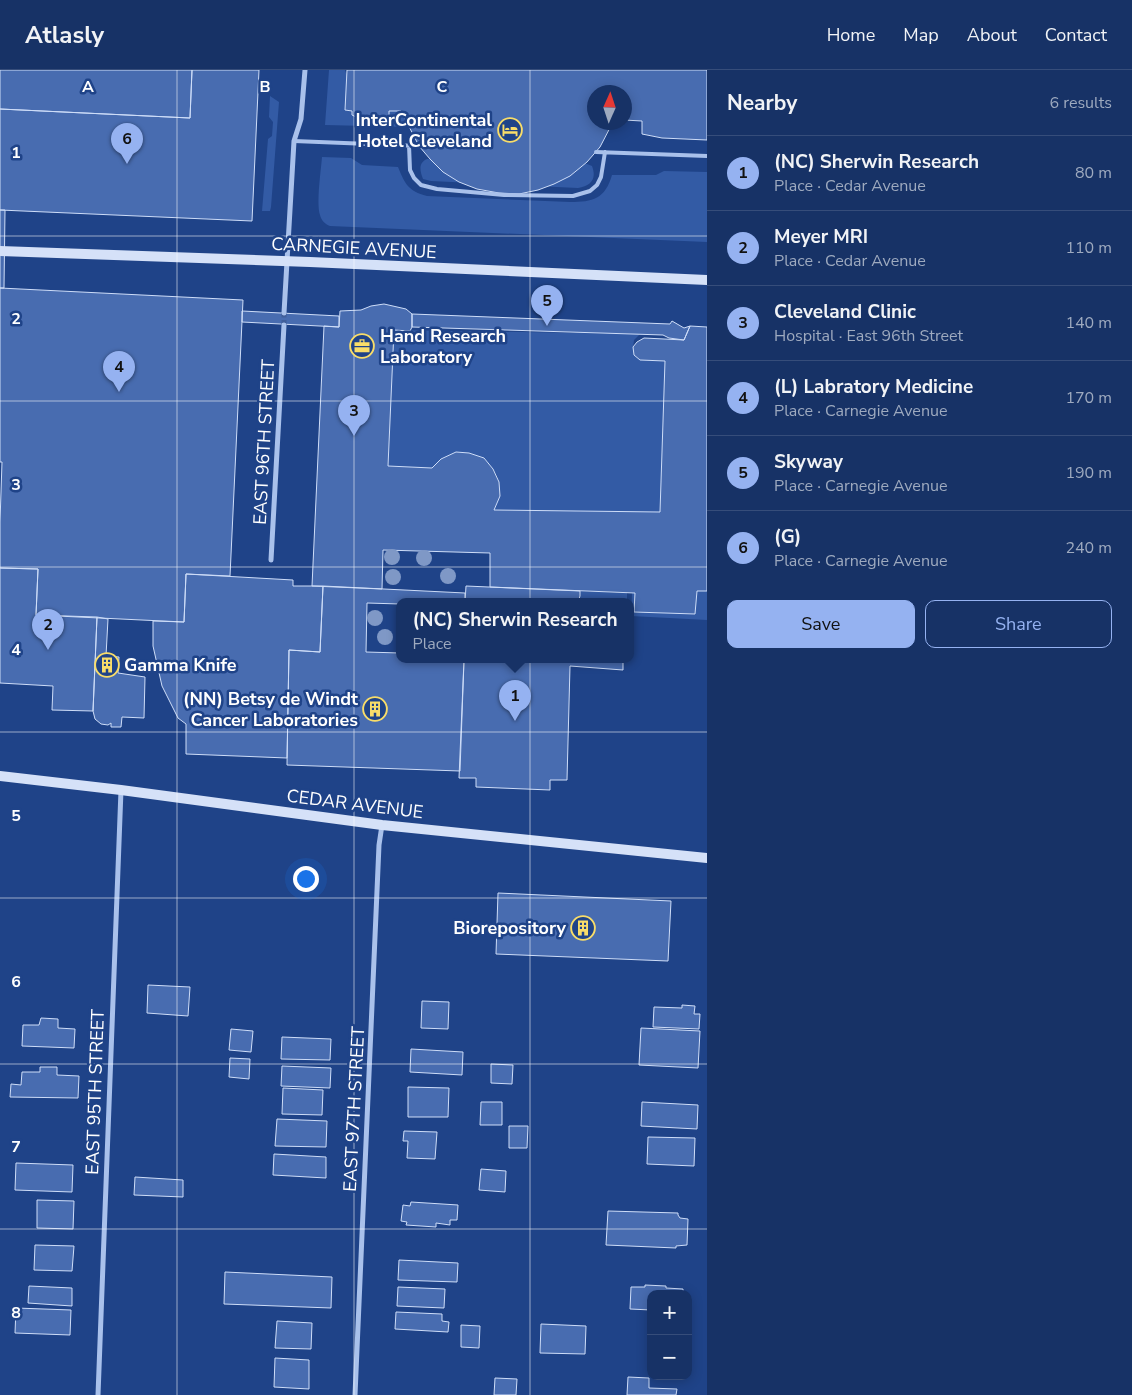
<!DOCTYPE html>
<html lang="en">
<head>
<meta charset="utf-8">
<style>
  body { margin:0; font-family:"Nunito Sans",sans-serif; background:#203a6c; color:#f1f3f6 }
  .controls { position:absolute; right:15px; bottom:15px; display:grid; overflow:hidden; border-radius:10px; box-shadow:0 2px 12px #0003 }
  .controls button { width:45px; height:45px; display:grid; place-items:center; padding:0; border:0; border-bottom:1px solid #364d7a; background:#173266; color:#f1f3f6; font:25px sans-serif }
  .compass { position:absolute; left:587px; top:15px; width:45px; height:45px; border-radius:50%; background:#173266; box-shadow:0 2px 12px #0003; rotate:3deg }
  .you { position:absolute; left:305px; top:808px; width:18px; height:18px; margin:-12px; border:4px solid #fff; border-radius:50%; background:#1a73e8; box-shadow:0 0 0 8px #1a73e833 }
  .badge { display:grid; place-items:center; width:32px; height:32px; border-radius:50%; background:#95b2f1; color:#111; font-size:16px; font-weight:700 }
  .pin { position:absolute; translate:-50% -41px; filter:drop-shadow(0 1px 2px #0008) }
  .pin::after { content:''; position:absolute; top:26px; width:18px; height:15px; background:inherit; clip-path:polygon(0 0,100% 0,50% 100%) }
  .popup { position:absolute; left:396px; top:528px; width:238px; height:65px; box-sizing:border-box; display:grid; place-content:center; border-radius:10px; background:#173266; filter:drop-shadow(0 1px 4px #0005); font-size:16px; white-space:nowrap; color:#9eaabf }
  .popup b { font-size:19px; color:#f1f3f6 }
  .popup::after { content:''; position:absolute; left:50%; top:100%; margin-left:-10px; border:10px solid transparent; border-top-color:#173266 }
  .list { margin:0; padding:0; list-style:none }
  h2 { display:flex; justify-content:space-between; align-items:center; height:65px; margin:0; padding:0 20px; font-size:21px }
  h2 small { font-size:16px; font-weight:400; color:#9eaabf }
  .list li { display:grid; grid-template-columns:32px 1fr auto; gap:15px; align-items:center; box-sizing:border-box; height:75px; padding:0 20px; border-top:1px solid #364d7a }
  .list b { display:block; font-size:19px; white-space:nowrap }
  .list p { margin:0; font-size:16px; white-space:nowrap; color:#9eaabf }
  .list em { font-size:16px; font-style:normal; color:#9eaabf }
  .actions { display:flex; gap:10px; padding:15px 20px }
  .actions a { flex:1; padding:11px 0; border:1px solid #95b2f1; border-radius:10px; text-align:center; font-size:18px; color:#95b2f1 }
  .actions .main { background:#95b2f1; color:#111 }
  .map { position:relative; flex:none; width:707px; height:1325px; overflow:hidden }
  header { display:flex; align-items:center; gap:30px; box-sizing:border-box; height:70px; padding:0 25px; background:#173266; border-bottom:1px solid #364d7a }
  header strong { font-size:24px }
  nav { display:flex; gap:28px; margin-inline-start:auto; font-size:18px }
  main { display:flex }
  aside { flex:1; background:#173266 }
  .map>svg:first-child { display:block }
  .green { fill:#335ba5 }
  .building { fill:#486cb0; stroke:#ceddf8 }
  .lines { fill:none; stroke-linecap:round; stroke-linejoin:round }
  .street-tunnel { stroke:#415f9a; stroke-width:5; stroke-dasharray:5 2.5; stroke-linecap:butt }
  .lane { stroke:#a9c1eb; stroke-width:4 }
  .street { stroke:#a9c1eb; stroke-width:5 }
  .secondary { stroke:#d5e1f8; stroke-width:10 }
  .tree { fill:#7f98c6 }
  .grid { fill:none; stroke:#fff; stroke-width:1; stroke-opacity:0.55 }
  .labels { text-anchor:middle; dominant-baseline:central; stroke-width:5; stroke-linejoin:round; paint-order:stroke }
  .poi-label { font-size:18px; font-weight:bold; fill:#fff; stroke:#1f4388; text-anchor:end }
  .street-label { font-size:18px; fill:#fff; stroke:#1f4388 }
  .grid-label { font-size:16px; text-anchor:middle; font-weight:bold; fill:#fff; stroke:#1f4388; stroke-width:5; stroke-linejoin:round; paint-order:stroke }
</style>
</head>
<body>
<header>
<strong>Atlasly</strong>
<nav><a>Home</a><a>Map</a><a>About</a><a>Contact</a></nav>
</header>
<main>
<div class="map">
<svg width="707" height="1325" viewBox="0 0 707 1325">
  <rect width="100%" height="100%" fill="#1f4388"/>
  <path class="green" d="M329 0H345L346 3 347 4 352 45C364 50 376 49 389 47V41H401L408 57 325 55Z
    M270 26 279 32 271 137 270 141H262L268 69 272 66 273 52 269 47Z
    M322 87 351 88 362 95 398 97C405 114 408 121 427 126L570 132C593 132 605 129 612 105H656L664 101 707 102V172L330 156C325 154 321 150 320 145 316 134 321 100 322 87Z
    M427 89 587 94 592 96C597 109 591 116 578 118L431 111 423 109C420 101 418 93 427 89Z
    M394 260 640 264 634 270 633 277 665 291 660 442 494 440C504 416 501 407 484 388L432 398 388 396Z
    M580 521 627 523V532H581L579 530Z
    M697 521H707V550L631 546 632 523H635V542L694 544Z"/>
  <path class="building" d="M0 0H192L190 48 0 39Z
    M192 0H259L252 151 0 140V39L190 48Z
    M347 0H707V70L662 68 642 64V51L624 50V22H594V52H613L600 77 587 92 570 106 554 114 538 120 519 124 499 123 477 119 459 112 443 102 430 89 419 76 401 41H389V47L369 49 358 48 352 45V41L345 40Z
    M0 140H5L4 218H0Z
    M0 218 243 230 230 506 186 504 184 552 36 545 38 499 0 498V452L2 392H0Z
    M384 234 406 239 412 244V257L410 261 394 260 388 396 432 398 441 389 456 382 469 383 484 388 493 399 499 412 500 426 494 440 660 442 665 291 640 290 634 285 633 277 637 272 644 268 684 270 690 256 707 257V521H697L695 544 634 542 635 523 490 517V483L383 480 382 519 312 516 324 256 339 257 340 241 361 240 371 236Z
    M242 241 339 246V257L242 252Z
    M412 244 670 254 672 251 684 258 690 256 684 270 669 268 663 265 412 257Z
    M0 498 38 499 36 545 97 547 93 641 52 640 53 616 0 613Z
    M186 504 293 510V516H323L320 582 289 580 287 688 186 684V654L178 648 162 616 153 576V551L184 552Z
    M323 516 465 523V532H400V534L367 533 366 582 400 583V590H464L460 701 287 695 289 580 320 582Z
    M466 516 580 521V526L578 532H465Z
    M97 547 108 549 106 586 119 587 118 603 145 607 144 648 122 647 121 657H111V653L108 655 101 654 95 649 93 641Z
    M464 590H623V600L570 596 567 710H550V720L476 717V708H459Z
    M498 823 671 831 668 891 496 884Z
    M148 915 190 917 188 946 147 943Z
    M422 931 449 932 448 959 421 958Z
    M682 935 695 936 694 944H700L699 959 653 957 654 937 682 938Z
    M41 948 58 949V958L75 959 74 978 22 976 23 955H39Z
    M641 958 700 961 698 998 639 995Z
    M231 959 253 961 251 982 229 980Z
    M282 967 331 969 330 990 281 989Z
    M411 979 463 982 462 1005 410 1002Z
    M230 988 250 989 249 1009 229 1007Z
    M491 994 513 995 512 1014 491 1013Z
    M282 996 331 998 330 1018 281 1016Z
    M40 997H57V1005L79 1006 78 1028 10 1027 11 1014 21 1015 22 1002H40Z
    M408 1017 449 1018 448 1047H408Z
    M283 1018 323 1020 322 1045 282 1044Z
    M481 1032H502V1055H480Z
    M642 1032 698 1035 697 1059 641 1056Z
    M277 1049 327 1051 326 1077 275 1076Z
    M509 1056H528L527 1078H509Z
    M404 1061 437 1062 435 1089 407 1088 408 1071H403Z
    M648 1067 695 1068 694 1096 647 1094Z
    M274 1084 326 1087V1108L273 1105Z
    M16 1093 73 1095 72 1122 15 1120Z
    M481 1099 506 1101 505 1122 479 1120Z
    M135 1107 183 1110V1127L134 1125Z
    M37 1130 74 1131 73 1159 37 1158Z
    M411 1132 458 1135 457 1150H450V1155L436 1153V1157L406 1155 407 1152 401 1151 403 1135 410 1136Z
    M608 1141 678 1143V1145L680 1148 688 1149 687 1175 676 1176V1178L606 1175Z
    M35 1175 74 1176 72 1201 34 1200Z
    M399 1190 458 1193 457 1212 398 1210Z
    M225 1202 332 1207 331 1238 224 1234Z
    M645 1215 666 1216V1218L683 1219V1224H651V1240L630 1239 631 1217H645Z
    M29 1216 72 1218V1236L28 1233Z
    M398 1217 445 1219 444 1238 397 1236Z
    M16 1238 71 1240 70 1265 15 1263Z
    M396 1242 442 1244V1251L449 1252 448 1262 395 1259Z
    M277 1251 312 1253 311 1279 275 1278Z
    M541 1254 586 1256 585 1284 540 1283Z
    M461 1255 480 1256 479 1278 461 1277Z
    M275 1288 309 1290V1319L274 1317Z
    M628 1307 649 1308V1318L677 1319 676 1325H627Z
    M495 1308 517 1309 516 1325H494Z"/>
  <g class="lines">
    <path class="street-tunnel" d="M284 255V243"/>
    <path class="lane" d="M294 71 419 76
      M409 75 410 100 414 108 421 115 437 119 504 125 573 126 590 121 597 115 601 107 605 82
      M596 82 707 86"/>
    <path class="street" d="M284 243 294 71 301 49 305 0
      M271 490 284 255
      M98 1325 121 720
      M355 1325 379 775 382 755"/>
    <path class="secondary" d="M0 181 310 192 707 210
      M0 706 121 720 382 755 707 788"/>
  </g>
  <g class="tree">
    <circle cx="392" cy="487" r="8"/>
    <circle cx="424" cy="488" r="8"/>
    <circle cx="448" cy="506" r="8"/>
    <circle cx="393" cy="507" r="8"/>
    <circle cx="375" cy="548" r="8"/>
    <circle cx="385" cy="567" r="8"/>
  </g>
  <path class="grid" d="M177 0V1325M354 0V1325M530 0V1325M0 166H707M0 331H707M0 497H707M0 662H707M0 828H707M0 994H707M0 1159H707"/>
  <defs>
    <g id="hotel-ring" transform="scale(1.25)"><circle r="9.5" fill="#1f4388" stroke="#f9dd69" stroke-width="1.5"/><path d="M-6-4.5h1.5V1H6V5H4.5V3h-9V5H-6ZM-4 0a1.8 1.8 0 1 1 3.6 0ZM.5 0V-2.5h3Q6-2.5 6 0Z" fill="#f9dd69"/></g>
    <g id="office-ring" transform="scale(1.25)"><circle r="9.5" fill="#1f4388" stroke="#f9dd69" stroke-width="1.5"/><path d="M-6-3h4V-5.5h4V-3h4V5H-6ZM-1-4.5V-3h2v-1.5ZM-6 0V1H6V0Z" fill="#f9dd69"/></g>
    <g id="building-ring" transform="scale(1.25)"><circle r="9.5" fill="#1f4388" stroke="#f9dd69" stroke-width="1.5"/><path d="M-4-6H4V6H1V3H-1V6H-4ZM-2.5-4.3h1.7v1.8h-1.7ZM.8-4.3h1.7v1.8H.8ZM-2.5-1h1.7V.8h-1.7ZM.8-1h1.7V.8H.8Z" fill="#f9dd69"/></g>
  </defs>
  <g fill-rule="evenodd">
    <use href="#hotel-ring" x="510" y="60"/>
    <use href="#office-ring" x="362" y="276"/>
    <use href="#building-ring" x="107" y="595"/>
    <use href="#building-ring" x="375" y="639"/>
    <use href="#building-ring" x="583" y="858"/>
  </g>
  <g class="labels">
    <g class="poi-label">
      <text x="492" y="50">InterContinental<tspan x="492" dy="21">Hotel Cleveland</tspan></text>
      <text x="380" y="266" text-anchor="start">Hand Research<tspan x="380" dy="21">Laboratory</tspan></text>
      <text x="124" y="595" text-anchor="start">Gamma Knife</text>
      <text x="358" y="629">(NN) Betsy de Windt<tspan x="358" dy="21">Cancer Laboratories</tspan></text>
      <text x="566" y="858">Biorepository</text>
    </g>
    <g class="street-label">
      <text transform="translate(354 178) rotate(3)">CARNEGIE AVENUE</text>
      <text transform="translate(264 372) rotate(-87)">EAST 96TH STREET</text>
      <text transform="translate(355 734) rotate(7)">CEDAR AVENUE</text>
      <text transform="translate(95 1022) rotate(-88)">EAST 95TH STREET</text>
      <text transform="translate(354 1039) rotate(-87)">EAST 97TH STREET</text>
    </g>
  </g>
  <g class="grid-label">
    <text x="88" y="22">A</text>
    <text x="265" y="22">B</text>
    <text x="442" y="22">C</text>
    <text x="16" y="88">1</text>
    <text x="16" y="254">2</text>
    <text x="16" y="420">3</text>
    <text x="16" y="585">4</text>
    <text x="16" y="751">5</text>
    <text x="16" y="917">6</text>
    <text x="16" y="1082">7</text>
    <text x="16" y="1248">8</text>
  </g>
</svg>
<div class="controls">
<button>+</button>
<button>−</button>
</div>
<svg class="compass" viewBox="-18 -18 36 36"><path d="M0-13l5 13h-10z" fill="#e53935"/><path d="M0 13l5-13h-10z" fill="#9eaabf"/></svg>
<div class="you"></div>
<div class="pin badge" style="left:515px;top:651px">1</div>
<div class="popup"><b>(NC) Sherwin Research</b>Place</div>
<div class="pin badge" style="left:48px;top:580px">2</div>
<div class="pin badge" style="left:354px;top:366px">3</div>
<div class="pin badge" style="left:119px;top:322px">4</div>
<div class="pin badge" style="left:547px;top:256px">5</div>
<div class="pin badge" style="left:127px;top:94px">6</div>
</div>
<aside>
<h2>Nearby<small>6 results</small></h2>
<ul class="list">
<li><span class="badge">1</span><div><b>(NC) Sherwin Research</b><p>Place · Cedar Avenue</p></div><em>80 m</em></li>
<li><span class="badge">2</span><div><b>Meyer MRI</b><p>Place · Cedar Avenue</p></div><em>110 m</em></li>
<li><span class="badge">3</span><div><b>Cleveland Clinic</b><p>Hospital · East 96th Street</p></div><em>140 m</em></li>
<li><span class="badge">4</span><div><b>(L) Labratory Medicine</b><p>Place · Carnegie Avenue</p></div><em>170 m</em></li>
<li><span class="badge">5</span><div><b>Skyway</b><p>Place · Carnegie Avenue</p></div><em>190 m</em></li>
<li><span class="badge">6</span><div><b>(G)</b><p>Place · Carnegie Avenue</p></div><em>240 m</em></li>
</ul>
<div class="actions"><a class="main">Save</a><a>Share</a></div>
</aside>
</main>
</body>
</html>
